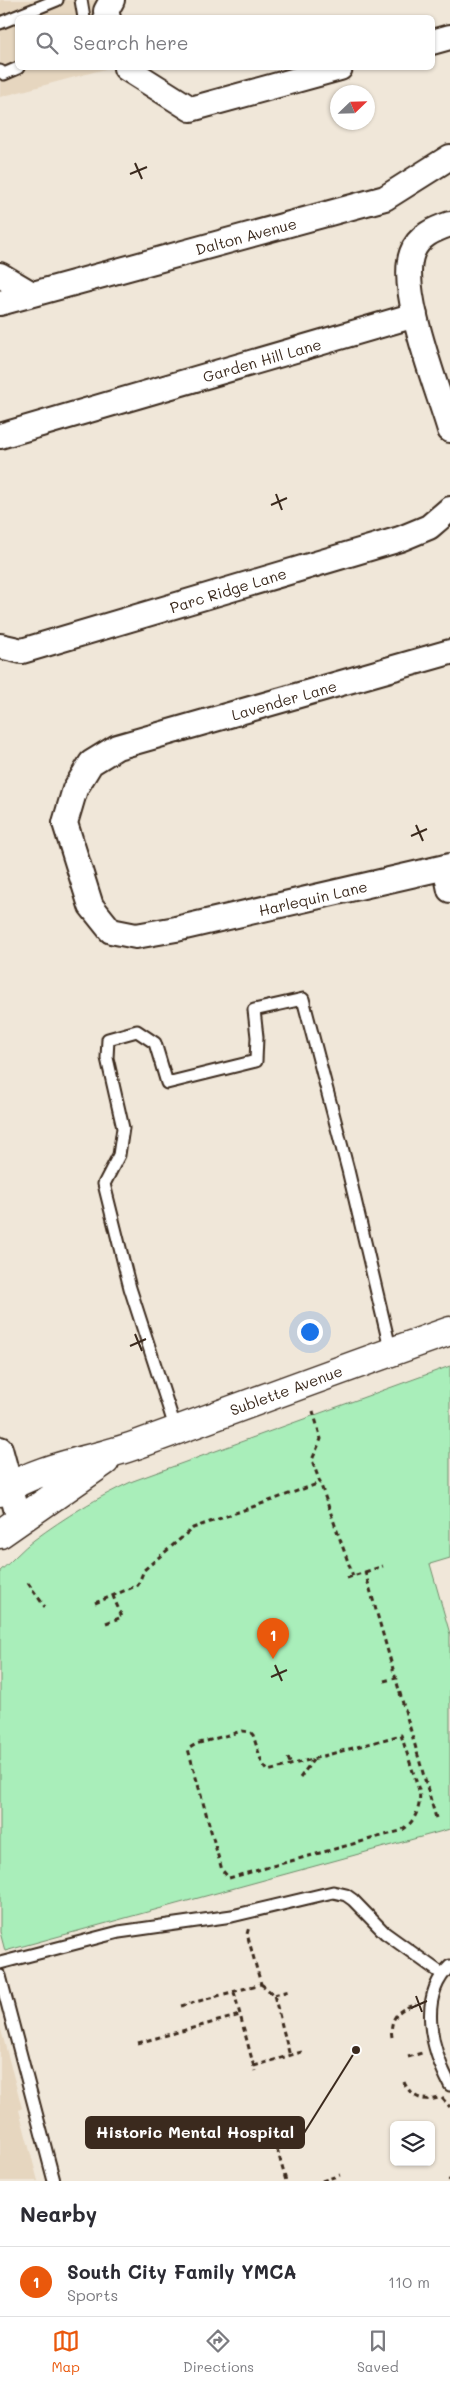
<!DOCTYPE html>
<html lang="en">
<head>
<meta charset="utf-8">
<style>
  body { margin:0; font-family:Mali,sans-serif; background:#f7f7f7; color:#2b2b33 }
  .controls { position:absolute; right:15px; bottom:15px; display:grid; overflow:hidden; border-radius:8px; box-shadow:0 1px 4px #0004 }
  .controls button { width:45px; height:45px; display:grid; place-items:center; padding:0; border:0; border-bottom:1px solid #e1e1e2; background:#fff; color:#2b2b33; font:25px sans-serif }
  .compass { position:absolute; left:330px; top:85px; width:45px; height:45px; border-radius:50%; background:#fff; box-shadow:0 1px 4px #0004; rotate:67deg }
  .you { position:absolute; left:309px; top:1331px; width:18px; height:18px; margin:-12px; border:4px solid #fff; border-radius:50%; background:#1a73e8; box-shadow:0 0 0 8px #1a73e833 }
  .badge { display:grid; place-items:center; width:32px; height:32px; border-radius:50%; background:#ea580c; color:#fff; font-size:16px; font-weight:700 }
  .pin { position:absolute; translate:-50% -41px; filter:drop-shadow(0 1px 2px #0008) }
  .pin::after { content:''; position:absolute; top:26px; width:18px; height:15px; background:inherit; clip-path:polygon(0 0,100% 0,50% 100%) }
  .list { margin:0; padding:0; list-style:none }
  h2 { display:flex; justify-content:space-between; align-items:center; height:65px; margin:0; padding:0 20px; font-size:21px }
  h2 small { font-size:16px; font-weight:400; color:#7c7c81 }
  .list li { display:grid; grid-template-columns:32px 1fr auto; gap:15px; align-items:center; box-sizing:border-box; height:70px; padding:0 20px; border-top:1px solid #e1e1e2 }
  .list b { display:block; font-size:19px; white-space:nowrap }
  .list p { margin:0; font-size:16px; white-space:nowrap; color:#7c7c81 }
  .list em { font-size:16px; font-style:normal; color:#7c7c81 }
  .icon { flex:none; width:28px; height:28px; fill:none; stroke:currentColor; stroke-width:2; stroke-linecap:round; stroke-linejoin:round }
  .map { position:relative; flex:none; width:450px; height:2181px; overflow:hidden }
  .search { position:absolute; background:#fff; box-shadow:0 1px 4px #0004; left:15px; right:15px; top:15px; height:55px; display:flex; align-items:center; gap:12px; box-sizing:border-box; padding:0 18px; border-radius:8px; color:#7c7c81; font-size:19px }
  .sheet { height:135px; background:#fff }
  nav { display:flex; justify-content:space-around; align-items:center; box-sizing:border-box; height:70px; border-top:1px solid #e1e1e2; background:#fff; font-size:14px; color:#7c7c81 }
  nav a { display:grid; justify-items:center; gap:2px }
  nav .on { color:#ea580c }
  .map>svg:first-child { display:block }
  .built { fill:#e6d6bf }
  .green { fill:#a9eeba; stroke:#728c6c }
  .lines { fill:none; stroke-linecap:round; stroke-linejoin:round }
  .lane-casing { stroke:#3b2a1e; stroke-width:15 }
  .street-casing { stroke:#3b2a1e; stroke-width:28 }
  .secondary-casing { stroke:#3b2a1e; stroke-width:31 }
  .path { stroke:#3b2a1e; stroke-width:3; stroke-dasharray:5 4; stroke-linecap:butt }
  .lane { stroke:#fff; stroke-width:11 }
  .street { stroke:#fff; stroke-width:24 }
  .secondary { stroke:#fff; stroke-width:28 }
  .ticks { fill:none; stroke:#3b2a1e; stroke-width:2 }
  .labels { text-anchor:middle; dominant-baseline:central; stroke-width:4; stroke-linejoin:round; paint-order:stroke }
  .street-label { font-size:15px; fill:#3b2a1e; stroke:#fff }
  .leader { fill:none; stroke:#3b2a1e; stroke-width:2 }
  .callout-dot { fill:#3b2a1e; stroke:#fff; stroke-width:2 }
  .callout { fill:#3b2a1e; stroke:#3b2a1e; stroke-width:2 }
  .callout-label { font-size:16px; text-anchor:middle; font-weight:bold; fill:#fff }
</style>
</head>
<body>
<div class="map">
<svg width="450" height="2181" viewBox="0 0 450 2181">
  <rect width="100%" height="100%" fill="#f0e7d9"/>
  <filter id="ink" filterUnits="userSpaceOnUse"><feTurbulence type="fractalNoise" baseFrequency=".02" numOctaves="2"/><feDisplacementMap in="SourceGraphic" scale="10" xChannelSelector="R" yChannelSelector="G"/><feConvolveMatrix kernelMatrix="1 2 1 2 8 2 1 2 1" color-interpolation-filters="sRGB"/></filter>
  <g filter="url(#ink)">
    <path class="built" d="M0 0H105L95 17 18 18V68H105V69L0 97Z
      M0 2026 22 2108 19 2110 38 2181H0Z"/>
    <path class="green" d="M450 1366V1558L430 1564 450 1634V1829L5 1951 0 1932V1571C12 1561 22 1549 34 1540 65 1517 98 1497 133 1481Z"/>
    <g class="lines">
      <g class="lane-casing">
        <path id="lane" d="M81 0 84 18
          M0 23 57 0
          M0 71 4 74 18 68
          M176 1430 130 1288 104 1184 119 1155 123 1128 107 1058 108 1039 137 1031 155 1043 167 1083 256 1061 257 1037 254 1010 303 999 348 1170 391 1352
          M0 1963 119 1932 232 1916 333 1892 346 1895 353 1900 385 1933 442 1974
          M450 1966C417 1998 432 2050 450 2085
          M0 1976 54 2181"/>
      </g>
      <g class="street-casing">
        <path id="street" d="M108 18 106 11 112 0
          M432 42 450 37
          M126 68 191 109 340 68
          M450 224C435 229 418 236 412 253 398 291 438 389 450 430
          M0 275 32 294
          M0 303 385 198 450 157
          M0 436 415 315
          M0 646 22 651 400 539 429 527 450 509
          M450 652 117 747 91 763 75 789 65 823 91 906 111 931 136 936 176 929 450 866
          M445 867 450 890
          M0 1449 19 1519"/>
      </g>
      <g class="secondary-casing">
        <path id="secondary" d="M0 1492C46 1464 88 1462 136 1445 241 1407 345 1368 450 1331
          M0 1534 105 1461"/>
      </g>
      <path class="path" d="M313 1411 321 1439 312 1460 353 1576
        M365 1572 383 1566
        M347 1578 365 1572 436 1818
        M28 1583 45 1607
        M95 1603 138 1585 144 1570 193 1528 320 1483
        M106 1623 122 1617 113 1596
        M384 1681 396 1678
        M242 1731 250 1732 253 1735 262 1763 268 1771 401 1735 419 1790C422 1805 415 1824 400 1831L229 1878 222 1870 188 1749 196 1744Z
        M288 1758 291 1765
        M300 1778 313 1760
        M261 1984 274 1995 290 2056
        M234 1992 255 2071
        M274 1995 289 1991
        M181 2006 261 1984 247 1934 249 1927
        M392 2037C389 2019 398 2008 416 2005
        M138 2043 240 2015
        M408 2057 422 2053
        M254 2066 305 2051
        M404 2082C411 2098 425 2103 441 2097
        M442 2098 450 2107
        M270 2123 286 2181
        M322 2181 340 2175
        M449 2181 450 2179"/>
      <use href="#lane" class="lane"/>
      <use href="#street" class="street"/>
      <use href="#secondary" class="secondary"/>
    </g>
  </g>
  <path class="ticks" d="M135 163 142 179M130 174 147 167M276 494 282 510M271 505 287 498M416 825 423 841M411 836 427 829M135 1334 142 1351M130 1346 146 1339M275 1665 282 1681M271 1677 287 1670M416 1996 422 2012M411 2008 427 2001"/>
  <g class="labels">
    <g class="street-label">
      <text transform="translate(246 236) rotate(-15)">Dalton Avenue</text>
      <text transform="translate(262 360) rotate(-16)">Garden Hill Lane</text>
      <text transform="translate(228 590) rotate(-17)">Parc Ridge Lane</text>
      <text transform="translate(284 700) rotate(-16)">Lavender Lane</text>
      <text transform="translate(313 898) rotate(-13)">Harlequin Lane</text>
      <text transform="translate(286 1390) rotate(-20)">Sublette Avenue</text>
    </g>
  </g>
  <path class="leader" d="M356 2050L304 2133"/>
  <circle class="callout-dot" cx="356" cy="2050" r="5"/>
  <rect class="callout" x="86" y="2117" width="218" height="31" rx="5"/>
  <g class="callout-label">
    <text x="195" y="2138">Historic Mental Hospital</text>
  </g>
</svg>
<div class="controls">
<button><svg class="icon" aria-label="layers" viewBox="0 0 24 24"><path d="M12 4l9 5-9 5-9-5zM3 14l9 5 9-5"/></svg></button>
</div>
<svg class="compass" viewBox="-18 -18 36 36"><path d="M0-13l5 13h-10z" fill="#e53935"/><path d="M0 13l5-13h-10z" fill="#7c7c81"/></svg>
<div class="you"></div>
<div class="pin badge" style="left:273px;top:1659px">1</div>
<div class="search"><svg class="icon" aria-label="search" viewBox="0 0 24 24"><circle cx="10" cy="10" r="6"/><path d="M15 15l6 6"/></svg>Search here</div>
</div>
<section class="sheet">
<h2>Nearby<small></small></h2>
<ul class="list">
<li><span class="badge">1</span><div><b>South City Family YMCA</b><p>Sports</p></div><em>110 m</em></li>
</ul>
</section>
<nav>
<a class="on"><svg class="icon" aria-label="map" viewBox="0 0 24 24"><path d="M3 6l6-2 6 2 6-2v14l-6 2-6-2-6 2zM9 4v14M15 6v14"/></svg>Map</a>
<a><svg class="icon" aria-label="directions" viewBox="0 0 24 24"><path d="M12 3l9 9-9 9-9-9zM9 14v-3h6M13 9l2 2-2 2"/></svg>Directions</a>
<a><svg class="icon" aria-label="saved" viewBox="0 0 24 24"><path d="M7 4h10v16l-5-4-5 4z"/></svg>Saved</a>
</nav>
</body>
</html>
